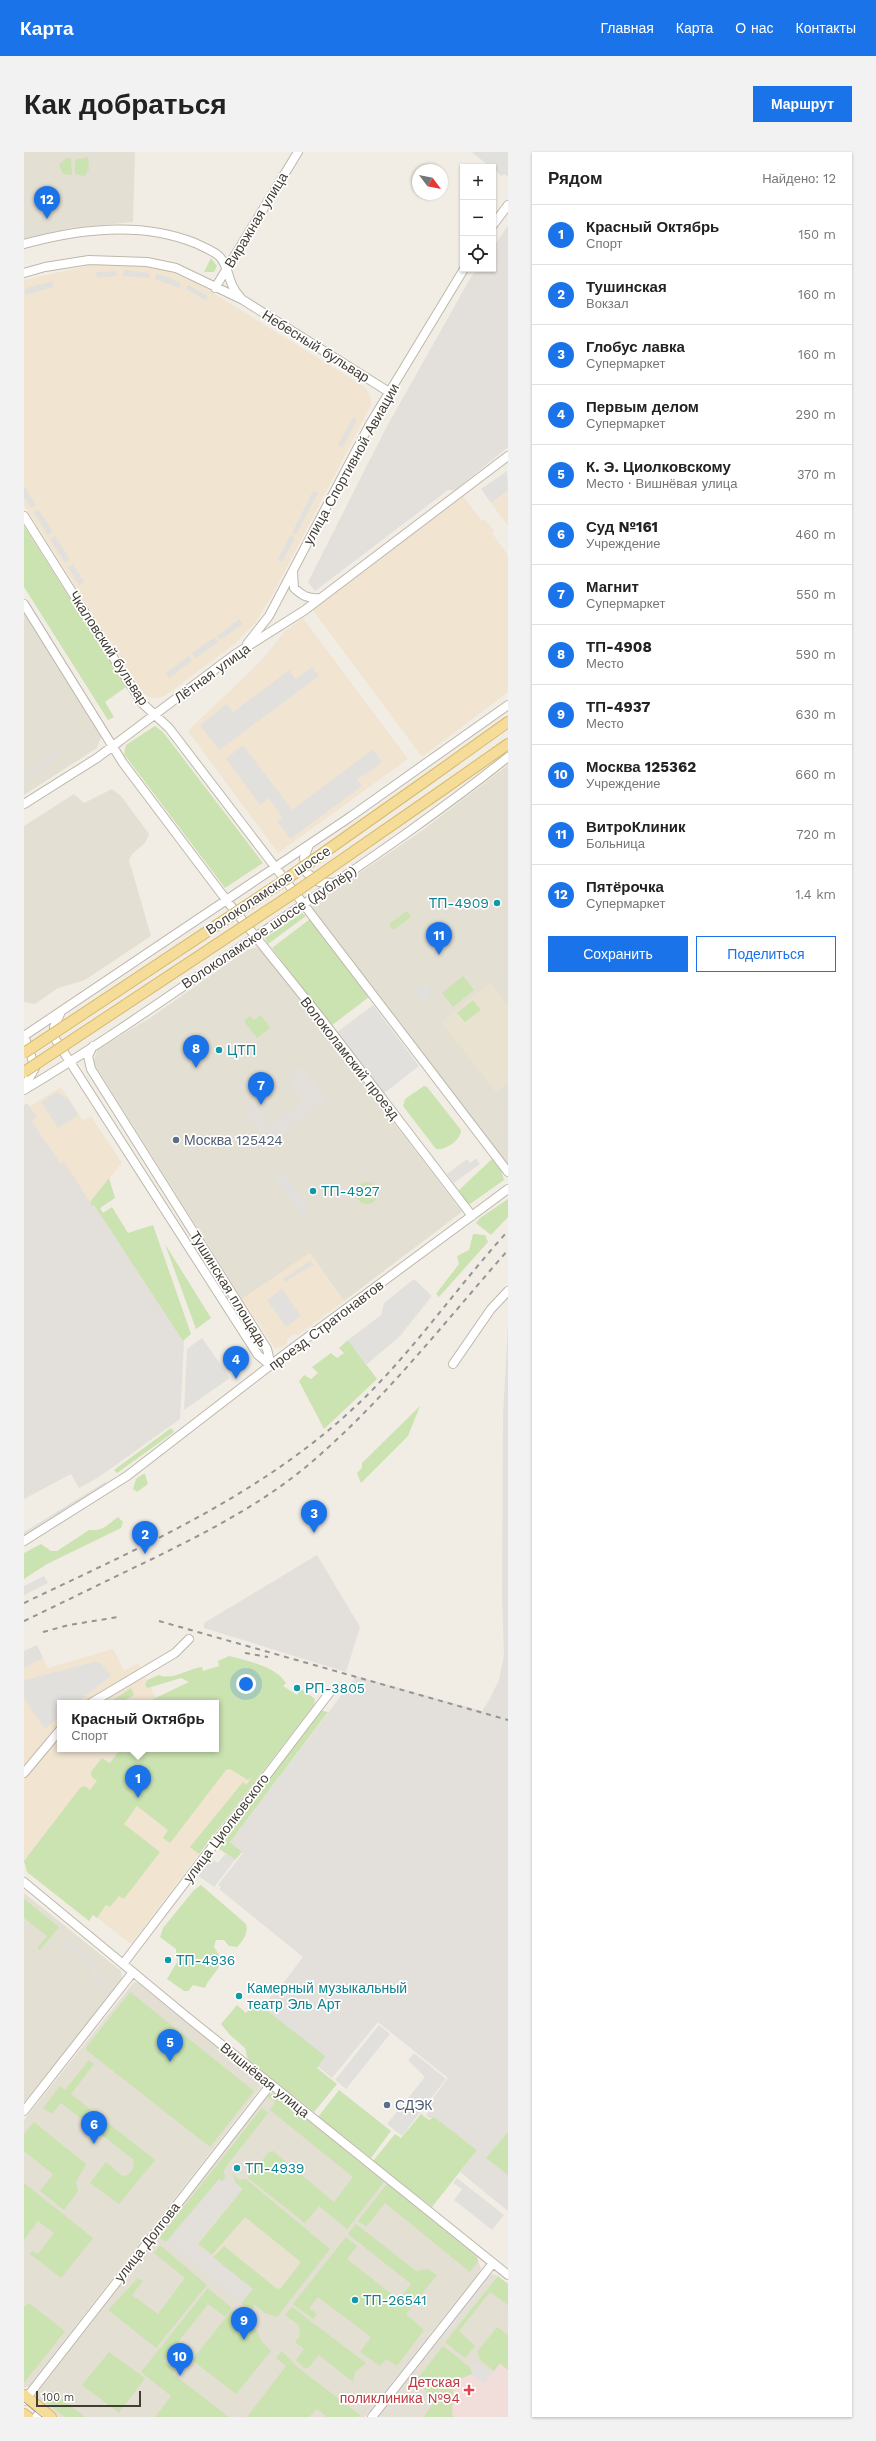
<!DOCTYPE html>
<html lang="ru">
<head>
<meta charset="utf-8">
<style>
  body { margin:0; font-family:"Work Sans",sans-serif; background:#f2f2f2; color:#222 }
  .controls { position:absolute; right:12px; top:12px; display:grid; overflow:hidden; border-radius:0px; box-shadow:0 1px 3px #0004 }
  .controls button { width:36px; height:36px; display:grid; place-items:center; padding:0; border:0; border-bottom:1px solid #e0e0e0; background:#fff; color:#222; font:20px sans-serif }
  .compass { position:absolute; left:388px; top:12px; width:36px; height:36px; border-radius:50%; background:#fff; box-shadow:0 1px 3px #0004; rotate:122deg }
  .scale { position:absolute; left:12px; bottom:10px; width:105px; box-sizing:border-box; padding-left:4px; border:2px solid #433e35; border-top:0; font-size:11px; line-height:14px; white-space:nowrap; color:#433e35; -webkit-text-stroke:3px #fff; paint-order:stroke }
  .you { position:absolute; left:222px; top:1532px; width:14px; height:14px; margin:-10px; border:3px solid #fff; border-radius:50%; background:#1a73e8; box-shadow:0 0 0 6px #1a73e833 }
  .badge { display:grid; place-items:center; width:26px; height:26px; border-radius:50%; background:#1a73e8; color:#fff; font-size:13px; font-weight:700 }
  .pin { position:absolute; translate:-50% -33px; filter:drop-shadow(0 1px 2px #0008) }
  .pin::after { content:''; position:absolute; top:21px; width:14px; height:12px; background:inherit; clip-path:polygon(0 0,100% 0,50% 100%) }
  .popup { position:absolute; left:33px; top:1548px; width:162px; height:52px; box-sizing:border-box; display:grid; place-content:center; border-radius:0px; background:#fff; filter:drop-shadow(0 1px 3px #0005); font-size:13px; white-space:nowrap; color:#767676 }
  .popup b { font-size:15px; color:#222 }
  .popup::after { content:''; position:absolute; left:50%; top:100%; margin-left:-8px; border:8px solid transparent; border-top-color:#fff }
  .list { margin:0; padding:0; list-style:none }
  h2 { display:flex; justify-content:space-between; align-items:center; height:52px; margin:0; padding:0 16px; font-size:17px }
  h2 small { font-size:13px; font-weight:400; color:#767676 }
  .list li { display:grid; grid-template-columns:26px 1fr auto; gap:12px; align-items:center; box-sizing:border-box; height:60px; padding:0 16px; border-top:1px solid #e0e0e0 }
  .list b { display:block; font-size:15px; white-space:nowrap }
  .list p { margin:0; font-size:13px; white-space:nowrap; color:#767676 }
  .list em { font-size:13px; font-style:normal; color:#767676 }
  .actions { display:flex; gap:8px; padding:12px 16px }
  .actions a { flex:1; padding:9px 0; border:1px solid #1a73e8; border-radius:0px; text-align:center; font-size:14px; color:#1a73e8 }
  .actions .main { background:#1a73e8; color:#fff }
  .icon { flex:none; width:22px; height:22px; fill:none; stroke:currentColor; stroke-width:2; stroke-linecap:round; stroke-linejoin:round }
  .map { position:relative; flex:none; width:484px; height:2265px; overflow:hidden; border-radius:0px }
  header { display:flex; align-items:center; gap:24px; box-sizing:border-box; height:56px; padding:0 20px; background:#1a73e8; color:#fff }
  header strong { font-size:19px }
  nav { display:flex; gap:22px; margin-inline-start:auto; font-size:14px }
  .intro { display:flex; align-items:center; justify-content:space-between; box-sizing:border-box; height:96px; padding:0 24px }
  h1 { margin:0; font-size:28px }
  .button { padding:10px 18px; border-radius:0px; background:#1a73e8; color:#fff; font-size:14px; font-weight:700 }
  main { display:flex; gap:24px; padding:0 24px }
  aside { flex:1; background:#fff; border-radius:0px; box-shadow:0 1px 3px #0004 }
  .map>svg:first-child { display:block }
  .residential { fill:#e4dfd3 }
  .commercial { fill:#f1e4d1 }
  .industrial { fill:#e3dfda }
  .education { fill:#e9e2d0 }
  .medical { fill:#f1ddd9 }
  .green { fill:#cbe2b1 }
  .parking { fill:#e2e0dd }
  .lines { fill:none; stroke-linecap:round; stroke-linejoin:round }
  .minor-casing { stroke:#beb8ab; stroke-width:10 }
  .major-casing { stroke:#d9ba6b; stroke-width:12 }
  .minor { stroke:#fff; stroke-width:8 }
  .major { stroke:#f5dd99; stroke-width:10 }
  .tram { stroke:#949494; stroke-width:1 }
  .rail { stroke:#949494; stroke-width:2; stroke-dasharray:5 5; stroke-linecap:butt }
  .major-bridge-casing { stroke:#d9ba6b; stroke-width:12; stroke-linecap:butt }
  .major-bridge { stroke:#f5dd99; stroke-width:10 }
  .culture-dot { fill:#0f9aa8; stroke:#fff; stroke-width:1.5 }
  .service-dot { fill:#5c6f8a; stroke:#fff; stroke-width:1.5 }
  .health-dot { fill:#e0444e; stroke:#fff; stroke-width:1.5 }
  .labels { text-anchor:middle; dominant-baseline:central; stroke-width:3.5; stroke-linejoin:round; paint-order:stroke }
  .street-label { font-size:14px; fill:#433e35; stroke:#fff }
  .culture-label { font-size:14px; fill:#0d838f; stroke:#fff; text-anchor:start }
  .service-label { font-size:14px; fill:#4e5e75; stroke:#fff; text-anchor:start }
  .health-label { font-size:14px; fill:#be3a42; stroke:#fff; text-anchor:end }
</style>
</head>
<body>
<header>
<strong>Карта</strong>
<nav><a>Главная</a><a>Карта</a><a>О нас</a><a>Контакты</a></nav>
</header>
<div class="intro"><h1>Как добраться</h1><a class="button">Маршрут</a></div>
<main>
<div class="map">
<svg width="484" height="2265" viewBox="0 0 484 2265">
  <rect width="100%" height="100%" fill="#f1ede5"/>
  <path class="residential" d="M0 0H111L109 70 47 76 0 87Z
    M0 460 77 585 73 596 0 643Z
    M484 613V1015L287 757 290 752 399 678Z
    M88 637 97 644 125 682 121 691 108 702 105 708 127 784 61 828 34 836 11 852 0 850V674L50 642 60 651Z
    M233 795 239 799 438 1060 320 1149 286 1101 218 1147 69 910 74 897 126 866 223 798Z
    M0 1741 97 1819 98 1824 97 1829 0 1951Z
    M110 1830 114 1831 236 1930 237 1935 5 2234 0 2236V1968Z
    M250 1941 453 2105 457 2117 341 2265H34L14 2250 12 2241 245 1942Z
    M467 2122 472 2123 484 2132V2265H354Z"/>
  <path class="commercial" d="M102 111 145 119 176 133 341 235 347 246V253L250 440 232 470 212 491 141 544 135 546 125 545 119 541 0 353V128L67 113Z
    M484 338V374L467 351Z
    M439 344 458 369 461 367 470 379 468 381 484 403V540L398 605 288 457Z
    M279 466 384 607 254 701 164 579 239 507 261 479Z
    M37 935 59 968 67 964 98 1011 66 1050 40 1011 37 1013 8 968 13 965 6 954Z
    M286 1101 320 1149 274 1183 270 1182 263 1187V1192L258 1195 251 1196 218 1147Z
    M89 1497 100 1519 114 1511 132 1546 121 1551H36V1597H96L86 1611 79 1606 73 1629 66 1638 61 1634 0 1709V1516L19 1506 24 1516Z
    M209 1607 230 1623 175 1702 107 1792 73 1766 82 1753 86 1755 95 1744 100 1747 136 1700 99 1672 114 1654Z"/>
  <path class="industrial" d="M484 74V295L431 338H424L291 439 284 430 361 278 447 125 453 117H469V95Z
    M278 914 303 948 246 992 220 958 230 951 246 972 278 948 262 926Z
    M3 951 13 965 8 969 20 987 37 1012 40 1010 68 1053H70L160 1190 156 1267 75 1325 55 1336 47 1322 0 1347V953Z
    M484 1172V2059L436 2020 453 1998 411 1966H405L402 1964 406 1957 403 1954 424 1926 354 1870 308 1926 229 1862 254 1838 279 1805 195 1737 197 1735 194 1733 219 1701 206 1690 332 1524 458 1559 464 1550 475 1528 480 1504 478 1446 479 1263Z
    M293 1403 336 1475 322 1520 180 1476V1471Z
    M13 1493 19 1506 0 1516V1499Z
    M205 2023 217 2037 173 2091 229 2137 217 2151 142 2090 196 2026 198 2028Z"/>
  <path class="education" d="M467 831 484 854V930L472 940 417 870Z
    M209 2048 303 2094 253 2156 172 2091Z"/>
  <path class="medical" d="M415 2200 460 2231 476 2211 484 2218V2265H413L420 2249Z"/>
  <path class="green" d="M64 5 65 17 61 24 51 22V8Z
    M43 6H47L48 23 39 22 35 12Z
    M187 106 193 114 190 120H180Z
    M0 374 102 535 81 550 90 565 84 568 0 435Z
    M131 574 139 580 239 711 201 736 100 602 102 593Z
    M383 759 387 765 369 778 365 772Z
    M278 761 282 764 244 792 241 786Z
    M286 767 345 845 307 874 248 796Z
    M439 824 450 838 429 855 418 841Z
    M449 848 457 858 441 870 433 861Z
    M237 863 246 876 233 886 220 869 226 864 230 868Z
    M400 934 403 935 437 978C437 988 421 999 412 997L379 954 381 947Z
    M468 1007 477 1018 480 1028 446 1052 443 1051 435 1038Z
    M85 1026 91 1046 76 1056 79 1061 88 1055 104 1081 129 1073 167 1182 159 1189 70 1053 68 1054 66 1050Z
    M332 1041a11 11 0 1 1 22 0a11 11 0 1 1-22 0Z
    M484 1047V1065L467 1083 452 1071 456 1066Z
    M449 1082 461 1083 464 1090 415 1145 412 1142 435 1112 433 1104 445 1098Z
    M141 1092 187 1166 172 1177Z
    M324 1188 353 1227 300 1277 275 1229 280 1223 287 1227 294 1221 288 1215 307 1201 313 1206 320 1201 315 1196Z
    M396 1254 384 1284 337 1331 333 1321 338 1316V1311Z
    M147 1276 150 1280 93 1321 90 1318Z
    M119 1322H121L124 1332 113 1340 109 1337 112 1327Z
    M94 1365 99 1370 97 1376 23 1412 0 1427V1401L17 1392 27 1399H33L65 1378C80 1379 83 1373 94 1365Z
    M205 1504C224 1509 251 1514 262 1531L259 1534 273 1543 277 1537 291 1547 290 1553 175 1702 166 1695 219 1630 222 1633 229 1624 224 1628 206 1617 202 1618 146 1691 139 1686 144 1678 113 1654 100 1672 136 1700 100 1747 95 1744 86 1755 82 1753 73 1766 69 1763 65 1769 3 1720 0 1709 56 1636 61 1634 66 1638 73 1629 68 1625 67 1620 78 1606 86 1611 96 1597H192V1551H121L165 1530 157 1526 124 1536 121 1533 123 1528 135 1523C149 1529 165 1516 178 1515L179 1519 195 1514 194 1509Z
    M107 1536 110 1543 96 1551H90L88 1549Z
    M295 1558 304 1560 206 1690 218 1700 211 1708 191 1694Z
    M177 1733 222 1772C225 1780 219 1789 213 1795L205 1794 200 1788H192L190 1795 197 1806C197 1818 185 1825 181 1836L169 1833 164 1839H160L143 1827 153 1810 152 1797 136 1785 139 1776 170 1738Z
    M0 1747 35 1775 16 1798 13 1796 23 1784 0 1766Z
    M106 1840 230 1939 186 1995 61 1897Z
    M232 1850 301 1904 293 1916 313 1932 290 1960 224 1908 221 1896 206 1883 197 1872 213 1853 222 1861Z
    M65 1908 70 1912 47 1942 131 2008 95 2052 66 2031 82 2010 98 2024 104 2023 109 2017 110 2008 37 1951 28 1962 19 1956 36 1934 41 1938Z
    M315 1938 367 1979 347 2006 294 1965Z
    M250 1941 360 2030 323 2077 295 2054 281 2071 224 2026 245 2000 249 1999 310 2050 329 2025 246 1958 251 1950 243 1944Z
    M238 1956 244 1961 204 2012 200 2019 201 2026 198 2029 195 2027 142 2090 135 2086Z
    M397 1962 405 1968 410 1965 453 1998 408 2055 349 2009 371 1982 377 1986Z
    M10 1970 62 2012 52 2030 54 2039 40 2058 16 2039 29 2022 0 1999V1982Z
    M484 1980V2023L462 2006Z
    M208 2021 215 2028 222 2027 306 2097 253 2165 241 2161 231 2153 226 2159 217 2151 229 2137 189 2105 200 2094 253 2137 257 2136 277 2110 221 2065 188 2103 174 2092 219 2037 212 2031Z
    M0 2031 69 2086 37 2126 6 2102 8 2099 14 2102 30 2081 14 2069 0 2088Z
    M363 2032 453 2105 454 2109 446 2120 361 2051 342 2075 334 2069Z
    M332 2072 392 2119 404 2117 413 2123 382 2162 400 2178 373 2214 362 2207 356 2214 336 2200 347 2185 294 2145 285 2156 293 2162 289 2167 269 2152 322 2085 333 2094 323 2107 375 2148 387 2132 324 2082Z
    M136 2093 183 2133 132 2196 84 2158 114 2126 119 2129 108 2143 134 2162 161 2126 130 2101Z
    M474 2124 484 2132V2153L466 2140 435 2179 451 2194 441 2206 421 2190Z
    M184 2136 208 2156 201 2165 184 2152 139 2209 152 2218 149 2222 205 2265H131L147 2244 117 2220Z
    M5 2151 41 2179 0 2231V2155Z
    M268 2155 342 2211 331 2220 329 2230 295 2203 284 2216H280L272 2208 280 2197 271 2190 276 2184 275 2173 261 2163Z
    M208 2158 233 2179 237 2189 247 2199 212 2242 168 2208Z
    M473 2175 484 2183V2218L476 2211 470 2219 456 2208 453 2200Z
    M419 2194 448 2217V2222L436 2227 429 2234 428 2263 430 2265H400L412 2247 391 2230Z
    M258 2199 272 2214 336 2263 334 2265H303L293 2257 285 2265H223L262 2214 252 2206Z
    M85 2200 121 2226 95 2261 58 2233Z
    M27 2238 61 2265H41L19 2248Z"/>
  <path class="parking" d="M448 0H484V25L480 22 477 24 469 15H466Z
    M100 118 126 121 125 126 99 124Z
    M92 119 93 124 73 126 72 120Z
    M132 122 145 125 157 131 155 136 131 127Z
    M28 129 30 135 2 143 0 137Z
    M164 133 184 144 182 149 162 137Z
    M329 265 333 267 319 295 314 293Z
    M483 319 484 338 467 351 457 337Z
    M0 334 12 353 7 356 0 345Z
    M289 339 294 341 272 383 268 381Z
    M14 357 29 380 24 383 9 360Z
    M266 383 271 386 258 410 254 408Z
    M31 384 46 408 41 411 26 387Z
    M49 412 60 430 55 433 44 415Z
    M215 467 219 472 196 488 193 484Z
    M191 485 194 490 172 506 168 501Z
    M165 504 168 509 145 526 142 521Z
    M288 515 295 524 195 598 176 573 203 552 209 560 265 518 271 527Z
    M219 593 268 658 349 597 358 610 333 628 338 634 266 687 253 669 258 665 245 646 236 653 202 607Z
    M34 599 37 603 0 626V621Z
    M401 831 407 839 404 841 407 844 400 850 391 838Z
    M349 853 395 914 359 942 312 881Z
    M33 940 45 948 54 963 34 976 17 950Z
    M452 1006 456 1012 430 1031 423 1022 443 1007 446 1011Z
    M260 1021 286 1057 278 1063 251 1028Z
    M286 1109 289 1113 261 1130 259 1127Z
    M390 1127 408 1144 376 1184 342 1213 324 1188 357 1163 360 1151Z
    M258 1137 277 1164 262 1175 243 1148Z
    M178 1186 206 1226 160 1258 163 1197Z
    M81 1330 83 1332 0 1383V1380Z
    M20 1424 24 1431 0 1443V1434Z
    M70 1510 77 1511 87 1524 52 1551H36V1564L21 1577 0 1546V1526L1 1528Z
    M202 1701 211 1708 190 1735 173 1723 186 1706 194 1711Z
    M41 1787 67 1808 74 1824 81 1831 78 1834 72 1827 65 1812 38 1791Z
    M355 1873 366 1882 322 1937 311 1928Z
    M390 1901 422 1927 378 1984 363 1972 401 1925 384 1908Z
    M433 2026 480 2063 468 2078 430 2048 438 2037 429 2031Z
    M456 2118 459 2120 411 2182 408 2180Z
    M463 2124 466 2127 419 2188 415 2185Z
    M405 2182 408 2185 373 2230 369 2227Z
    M412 2187 415 2190 356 2265H352Z
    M450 2210 469 2221 460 2231 448 2222 446 2215Z
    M367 2229 371 2233 348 2262 344 2258Z"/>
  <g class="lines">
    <g class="minor-casing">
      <path id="minor" d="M469 73 484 53
        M0 92C54 77 117 69 171 91 179 95 188 98 195 104 207 116 202 131 217 146
        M0 121 21 115 65 108 123 110 152 116 219 148 365 240
        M191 136 274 0
        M0 364 118 551 145 576 484 1020
        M269 420 270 436C279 444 284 447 296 446
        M0 452 99 611 203 749 296 865 448 1064
        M223 492 245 464 346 272 440 117
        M0 652 73 606 210 503 281 458 484 304
        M285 693 280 706 283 721 295 730 310 731
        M36 862 30 875V885L234 1203 247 1214
        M0 883 11 916 0 935
        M0 884 326 665 484 553
        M69 894 64 904 67 917 243 1197 247 1214
        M0 938C79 891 155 837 230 786 316 727 403 670 484 605
        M429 1212 467 1157 484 1139
        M0 1389 103 1324 265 1199 484 1037
        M67 1551 151 1501 165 1487
        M0 1621 36 1578
        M0 1730 162 1864 484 2123
        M99 1812 306 1540
        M0 1959 109 1820
        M0 2249 247 1932
        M12 2265 18 2258
        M348 2265 469 2111"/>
    </g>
    <g class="major-casing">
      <path id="major" d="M407 625 484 570
        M417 639 484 592
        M0 2243 27 2265
        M0 2262 4 2265"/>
    </g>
    <use href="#minor" class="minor"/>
    <use href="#major" class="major"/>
    <path class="tram" d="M0 2250 18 2265"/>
    <path class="rail" d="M0 1451C117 1395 238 1343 333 1253 389 1200 432 1136 484 1079
      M0 1469C42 1449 84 1428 126 1408 181 1381 236 1353 283 1314 359 1250 419 1172 484 1098
      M135 1469 484 1568
      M19 1480 45 1473 94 1465
      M221 1501 244 1505"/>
    <g class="major-bridge-casing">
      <path id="major-bridge" d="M0 901 261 728 407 625
        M0 920 273 739 417 639"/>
    </g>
    <use href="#major-bridge" class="major-bridge"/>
  </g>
  <g class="culture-dot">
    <circle cx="473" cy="751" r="4"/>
    <circle cx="195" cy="898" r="4"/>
    <circle cx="289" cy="1039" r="4"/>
    <circle cx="273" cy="1536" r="4"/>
    <circle cx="144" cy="1808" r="4"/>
    <circle cx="215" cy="1844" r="4"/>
    <circle cx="213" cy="2016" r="4"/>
    <circle cx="331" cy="2148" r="4"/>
  </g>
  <g class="service-dot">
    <circle cx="152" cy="988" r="4"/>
    <circle cx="363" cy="1953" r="4"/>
  </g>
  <path class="health-dot" d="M443 2232h4v4h4v4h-4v4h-4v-4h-4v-4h4z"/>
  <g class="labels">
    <g class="street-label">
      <text transform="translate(232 68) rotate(-59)">Виражная улица</text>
      <text transform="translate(292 194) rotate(32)">Небесный бульвар</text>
      <text transform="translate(327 312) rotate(-61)">улица Спортивной Авиации</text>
      <text transform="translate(85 496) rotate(57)">Чкаловский бульвар</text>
      <text transform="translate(188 521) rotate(-36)">Лётная улица</text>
      <text transform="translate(244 738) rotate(-34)">Волоколамское шоссе</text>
      <text transform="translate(245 775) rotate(-34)">Волоколамское шоссе (дублёр)</text>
      <text transform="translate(326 906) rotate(52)">Волоколамский проезд</text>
      <text transform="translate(205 1137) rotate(58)">Тушинская площадь</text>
      <text transform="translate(302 1173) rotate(-37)">проезд Стратонавтов</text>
      <text transform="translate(202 1676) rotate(-53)">улица Циолковского</text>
      <text transform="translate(241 1928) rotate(39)">Вишнёвая улица</text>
      <text transform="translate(123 2090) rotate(-52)">улица Долгова</text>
    </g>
    <g class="culture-label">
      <text x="465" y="751" text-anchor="end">ТП-4909</text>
      <text x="203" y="898">ЦТП</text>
      <text x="297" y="1039">ТП-4927</text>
      <text x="281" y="1536">РП-3805</text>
      <text x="152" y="1808">ТП-4936</text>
      <text x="223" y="1836">Камерный музыкальный<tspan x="223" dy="16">театр Эль Арт</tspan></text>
      <text x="221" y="2016">ТП-4939</text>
      <text x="339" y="2148">ТП-26541</text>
    </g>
    <g class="service-label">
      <text x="160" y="988">Москва 125424</text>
      <text x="371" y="1953">СДЭК</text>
    </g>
    <g class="health-label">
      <text x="436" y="2230">Детская<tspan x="436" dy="16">поликлиника №94</tspan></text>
    </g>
  </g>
</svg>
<div class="controls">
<button>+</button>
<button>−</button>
<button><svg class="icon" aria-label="locate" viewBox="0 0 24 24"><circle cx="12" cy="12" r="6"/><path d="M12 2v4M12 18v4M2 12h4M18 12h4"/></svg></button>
</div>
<svg class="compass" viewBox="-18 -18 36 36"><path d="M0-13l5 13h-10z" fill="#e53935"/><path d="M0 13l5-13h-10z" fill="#767676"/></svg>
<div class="scale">100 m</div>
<div class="you"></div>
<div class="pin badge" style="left:114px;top:1646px">1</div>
<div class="popup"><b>Красный Октябрь</b>Спорт</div>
<div class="pin badge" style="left:121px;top:1402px">2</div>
<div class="pin badge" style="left:290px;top:1381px">3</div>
<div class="pin badge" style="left:212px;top:1227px">4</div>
<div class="pin badge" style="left:146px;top:1910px">5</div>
<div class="pin badge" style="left:70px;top:1992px">6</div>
<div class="pin badge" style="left:237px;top:953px">7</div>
<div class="pin badge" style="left:172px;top:916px">8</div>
<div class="pin badge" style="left:220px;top:2188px">9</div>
<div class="pin badge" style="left:156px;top:2224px">10</div>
<div class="pin badge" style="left:415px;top:803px">11</div>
<div class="pin badge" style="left:23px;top:67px">12</div>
</div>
<aside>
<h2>Рядом<small>Найдено: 12</small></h2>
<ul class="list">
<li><span class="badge">1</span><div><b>Красный Октябрь</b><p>Спорт</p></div><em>150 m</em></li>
<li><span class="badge">2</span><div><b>Тушинская</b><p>Вокзал</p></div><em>160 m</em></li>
<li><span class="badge">3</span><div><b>Глобус лавка</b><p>Супермаркет</p></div><em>160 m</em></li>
<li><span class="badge">4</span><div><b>Первым делом</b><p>Супермаркет</p></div><em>290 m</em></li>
<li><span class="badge">5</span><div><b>К. Э. Циолковскому</b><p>Место · Вишнёвая улица</p></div><em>370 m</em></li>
<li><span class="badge">6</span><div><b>Суд №161</b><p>Учреждение</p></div><em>460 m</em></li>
<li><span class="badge">7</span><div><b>Магнит</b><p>Супермаркет</p></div><em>550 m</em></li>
<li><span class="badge">8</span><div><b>ТП-4908</b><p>Место</p></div><em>590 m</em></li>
<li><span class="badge">9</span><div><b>ТП-4937</b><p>Место</p></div><em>630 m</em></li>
<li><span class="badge">10</span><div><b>Москва 125362</b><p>Учреждение</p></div><em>660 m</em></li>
<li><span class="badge">11</span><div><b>ВитроКлиник</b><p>Больница</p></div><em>720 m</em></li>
<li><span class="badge">12</span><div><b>Пятёрочка</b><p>Супермаркет</p></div><em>1.4 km</em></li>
</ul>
<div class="actions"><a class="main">Сохранить</a><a>Поделиться</a></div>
</aside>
</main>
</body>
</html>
